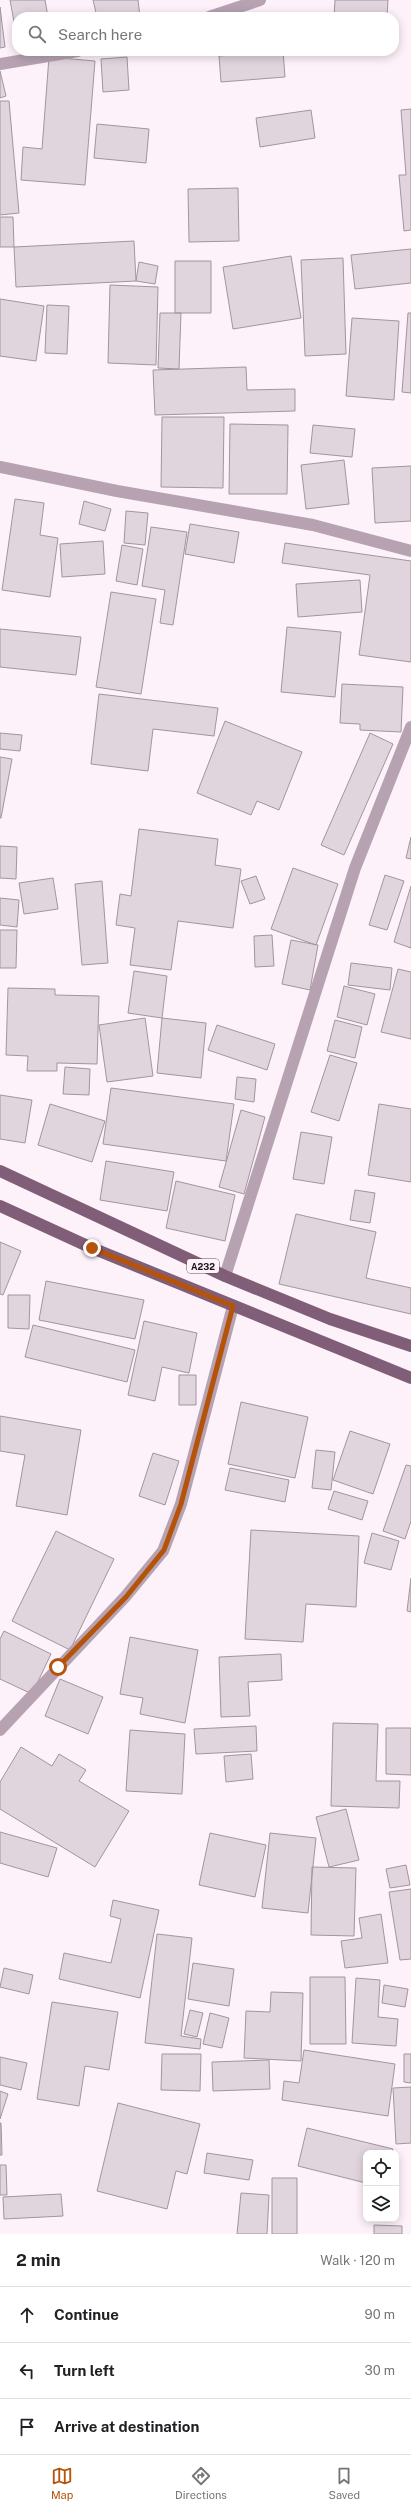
<!DOCTYPE html>
<html lang="en">
<head>
<meta charset="utf-8">
<style>
  body { margin:0; font-family:"Public Sans",sans-serif; background:#f2f2f2; color:#202124 }
  .controls { position:absolute; right:12px; bottom:12px; display:grid; overflow:hidden; border-radius:8px; box-shadow:0 2px 10px #0003 }
  .controls button { width:36px; height:36px; display:grid; place-items:center; padding:0; border:0; border-bottom:1px solid #e0e0e0; background:#fff; color:#202124; font:20px sans-serif }
  .stop { position:absolute; width:12px; height:12px; margin:-9px; border:3px solid #b45309; border-radius:50%; background:#fff }
  .stop.end { background:#b45309; border-color:#fff; box-shadow:0 1px 4px #0008 }
  .list { margin:0; padding:0; list-style:none }
  h2 { display:flex; justify-content:space-between; align-items:center; height:52px; margin:0; padding:0 16px; font-size:17px }
  h2 small { font-size:13px; font-weight:400; color:#757577 }
  .list li { display:grid; grid-template-columns:26px 1fr auto; gap:12px; align-items:center; box-sizing:border-box; height:56px; padding:0 16px; border-top:1px solid #e0e0e0 }
  .list b { display:block; font-size:15px; white-space:nowrap }
  .list em { font-size:13px; font-style:normal; color:#757577 }
  .icon { flex:none; width:22px; height:22px; fill:none; stroke:currentColor; stroke-width:2; stroke-linecap:round; stroke-linejoin:round }
  .map { position:relative; flex:none; width:411px; height:2234px; overflow:hidden }
  .search { position:absolute; background:#fff; box-shadow:0 2px 10px #0003; left:12px; right:12px; top:12px; height:44px; display:flex; align-items:center; gap:10px; box-sizing:border-box; padding:0 14px; border-radius:16px; color:#757577; font-size:15px }
  .sheet { height:220px; background:#fff }
  nav { display:flex; justify-content:space-around; align-items:center; box-sizing:border-box; height:56px; border-top:1px solid #e0e0e0; background:#fff; font-size:11px; color:#757577 }
  nav a { display:grid; justify-items:center; gap:2px }
  nav .on { color:#b45309 }
  .map>svg:first-child { display:block }
  .building { fill:#e0d4dd; stroke:#a1969e }
  .lines { fill:none; stroke-linecap:round; stroke-linejoin:round }
  .minor { stroke:#b6a2b1; stroke-width:12 }
  .tertiary { stroke:#b6a2b1; stroke-width:12 }
  .primary { stroke:#815e78; stroke-width:12 }
  .route { stroke:#b45309; stroke-width:5 }
  .labels { text-anchor:middle; dominant-baseline:central; stroke-width:3; stroke-linejoin:round; paint-order:stroke }
  .shield { fill:#fdf1fa; stroke:#5b555a; stroke-width:1 }
  .shield-label { font-size:9px; font-weight:bold; fill:#161215 }
</style>
</head>
<body>
<div class="map">
<svg width="411" height="2234" viewBox="0 0 411 2234">
  <rect width="100%" height="100%" fill="#fdf1fa"/>
  <path class="building" d="M10 0H45L48 17H17V38Z
    M93 0H138L140 17H97Z
    M335 0H388L387 17H334Z
    M0 7 5 47 0 48Z
    M283 51 285 77 221 82 219 56Z
    M49 57 95 61 85 185 21 180 23 147 42 149Z
    M127 57 129 90 103 92 101 59Z
    M0 71 6 96 0 98Z
    M0 101H9L19 213 0 215Z
    M411 109V230L404 231 399 175H406L401 110Z
    M311 110 315 138 260 147 256 118Z
    M97 124 149 129 146 163 94 158Z
    M238 188 239 241 189 242 188 189Z
    M0 217H13L14 247H0Z
    M134 241 136 281 16 287 14 247Z
    M411 249V283L355 289 351 255Z
    M291 256 301 318 233 329 223 267Z
    M343 258 346 354 305 356 301 260Z
    M175 261H211V313H175Z
    M139 262 158 266 155 284 136 281Z
    M110 285 158 287 156 365 108 363Z
    M0 299 44 306 36 361 0 356Z
    M47 305 69 306 67 354 45 353Z
    M160 313H181L179 369 158 368Z
    M408 313H411V393L402 392Z
    M352 318 399 321 394 400 346 396Z
    M246 367 247 390 295 389V411L155 415 153 370Z
    M162 417H224L223 488 161 487Z
    M230 424 288 425 287 494H229Z
    M313 425 355 429 352 457 310 453Z
    M344 460 349 504 306 509 301 465Z
    M411 466V521L375 523 372 468Z
    M15 499 44 503 40 535 58 538 50 597 2 590Z
    M84 501 111 509 105 531 79 524Z
    M126 511 148 513 145 545 124 543Z
    M190 524 239 532 234 563 185 554Z
    M151 527 187 532 173 625 160 623 165 590 142 586Z
    M103 541 105 574 62 577 60 544Z
    M285 543 411 561V662L359 655 370 575 282 563Z
    M122 545 143 549 137 585 116 581Z
    M360 580 362 612 298 617 296 584Z
    M111 592 156 599 141 694 96 687Z
    M287 627 341 632 335 697 281 692Z
    M0 629 81 637 76 675 0 667Z
    M342 684 403 687 401 732 360 730V724L340 723Z
    M99 694 218 708 214 736 153 729 148 771 91 764Z
    M225 721 302 752 279 810 257 801 251 815 197 793Z
    M0 733 22 735 20 751 0 749Z
    M370 733 393 744 344 855 321 845Z
    M0 757 12 759 1 818H0Z
    M139 829 218 839 215 865 241 869 233 928 178 921 171 970 130 965 135 928 116 925 120 894 131 896Z
    M411 837V859L406 858Z
    M0 846 17 847 16 879 0 878Z
    M293 868 338 884 316 945 271 929Z
    M385 875 404 881 387 930 369 925Z
    M256 876 265 899 250 904 241 881Z
    M53 878 58 909 24 914 19 883Z
    M102 881 108 963 82 965 75 884Z
    M411 886V948L394 942Z
    M0 898 19 900 17 927 0 925Z
    M0 930H17L16 968H0Z
    M272 935 274 966 255 967 254 936Z
    M291 940 318 945 310 990 282 984Z
    M351 963 392 968 390 990 348 985Z
    M398 969 411 972V1039L381 1032Z
    M134 971 167 976 162 1018 128 1013Z
    M344 986 375 994 367 1025 337 1017Z
    M8 988 55 989V995L99 996 97 1064 57 1063V1071H27L28 1056 6 1055Z
    M145 1018 153 1076 107 1082 99 1025Z
    M162 1018 206 1023 201 1078 157 1073Z
    M335 1020 362 1027 355 1058 327 1051Z
    M217 1025 275 1044 267 1070 208 1050Z
    M330 1055 357 1063 339 1121 311 1112Z
    M65 1067 90 1069 89 1095 63 1094Z
    M237 1077 256 1079 254 1102 235 1099Z
    M111 1088 234 1104 226 1161 103 1144Z
    M0 1095 32 1100 25 1143 0 1139Z
    M50 1104 105 1121 92 1162 38 1145Z
    M379 1104 411 1109V1182L368 1175Z
    M241 1110 265 1117 244 1194 219 1187Z
    M301 1132 332 1137 324 1184 293 1179Z
    M106 1161 174 1172 167 1211 100 1200Z
    M176 1181 235 1195 225 1241 166 1228Z
    M355 1190 375 1193 370 1223 350 1220Z
    M296 1214 376 1232 366 1278 411 1288V1314L279 1284Z
    M0 1242 21 1251 3 1295 0 1294Z
    M46 1281 144 1300 135 1339 39 1320Z
    M8 1295H30L29 1329 8 1328Z
    M144 1321 197 1333 189 1373 162 1367 155 1401 128 1395Z
    M33 1325 135 1350 127 1382 25 1357Z
    M179 1375H196V1405H179Z
    M241 1402 308 1417 295 1478 228 1464Z
    M0 1416 81 1430 67 1515 16 1506 25 1455 0 1451Z
    M350 1431 390 1444 373 1494 333 1480Z
    M316 1450 335 1452 331 1490 312 1488Z
    M153 1453 179 1461 165 1505 139 1496Z
    M406 1465 411 1466V1521L405 1539 383 1531Z
    M230 1468 289 1480 285 1502 225 1490Z
    M334 1491 368 1501 362 1520 328 1509Z
    M251 1530 359 1536 356 1607 306 1604 303 1642 245 1639Z
    M56 1531 114 1559 70 1650 12 1621Z
    M372 1533 399 1541 391 1570 364 1563Z
    M411 1578V1612L407 1611Z
    M4 1631 51 1654 32 1694 0 1679V1639Z
    M130 1637 198 1650 185 1723 140 1714 143 1698 120 1694Z
    M281 1654 282 1680 248 1682 250 1716 221 1717 219 1657Z
    M60 1679 103 1697 88 1734 45 1716Z
    M333 1723 378 1724 376 1781H400L399 1808 331 1806Z
    M256 1726 257 1751 196 1754 194 1729Z
    M386 1728H411V1775L386 1774Z
    M130 1730 185 1734 182 1794 126 1791Z
    M21 1747 52 1766 59 1754 86 1770 79 1781 129 1811 95 1867 0 1809V1782Z
    M251 1754 253 1779 226 1782 224 1756Z
    M346 1809 359 1860 329 1867 316 1817Z
    M0 1832 57 1848 48 1877 0 1863Z
    M210 1833 266 1845 255 1897 199 1885Z
    M270 1833 316 1838 308 1913 262 1908Z
    M406 1865 410 1885 390 1888 386 1869Z
    M312 1867 356 1868 354 1936 311 1935Z
    M411 1889V1959L400 1960 389 1892Z
    M113 1900 159 1910 140 1998 59 1979 64 1953 111 1963 121 1919 110 1916Z
    M381 1914 388 1963 345 1968 341 1941 362 1938 359 1918Z
    M157 1934 192 1938 181 2036 201 2039 200 2049 145 2043Z
    M193 1963 234 1969 229 2006 188 1999Z
    M4 1968 33 1975 29 1994 0 1987Z
    M310 1977H345L346 2044H310Z
    M356 1978 380 1980 378 2017 398 2019 396 2046 352 2043Z
    M384 1985 408 1989 405 2007 382 2003Z
    M271 1992 303 1993 301 2061 244 2058 246 2011 270 2012Z
    M52 2002 118 2012 109 2070 85 2066 79 2106 37 2099Z
    M190 2010 203 2013 197 2037 184 2034Z
    M210 2013 229 2018 222 2048 203 2044Z
    M304 2050 395 2064 388 2116 282 2100 284 2081 299 2083Z
    M162 2054H201L200 2091 161 2090Z
    M404 2054H411V2083L404 2082Z
    M0 2057 27 2063 21 2090 0 2085Z
    M269 2060 270 2089 213 2091 212 2062Z
    M411 2087V2143L396 2144 393 2088Z
    M0 2091 8 2094 0 2119Z
    M118 2103 200 2124 187 2174 176 2171 167 2209 97 2191Z
    M0 2123H1L2 2155H0Z
    M307 2128 393 2149 392 2153H366V2183L298 2166Z
    M207 2153 253 2160 249 2180 204 2173Z
    M0 2165H6L7 2195H0Z
    M272 2178H297V2234H272Z
    M241 2193 269 2195 267 2234H237Z
    M61 2194 63 2216 4 2219 3 2197Z
    M374 2225 402 2226V2234H374Z"/>
  <g class="lines">
    <path class="minor" d="M209 17 260 0
      M0 64 78 51
      M0 467 117 491 313 525 411 551
      M0 1730 125 1597 163 1551 181 1504 233 1306"/>
    <path class="tertiary" d="M225 1276 355 868 411 727"/>
    <path class="primary" d="M0 1171 225 1276 330 1319 411 1346
      M0 1206 92 1248 411 1378"/>
  </g>
  <g class="lines">
    <path class="route" d="M58 1667 126 1597 164 1550 181 1504 233 1306 92 1248"/>
  </g>
  <g class="labels">
    <rect class="shield" x="187" y="1259" width="32" height="14" rx="3"/>
    <g class="shield-label">
      <text x="203" y="1266">A232</text>
    </g>
  </g>
</svg>
<div class="controls">
<button><svg class="icon" aria-label="locate" viewBox="0 0 24 24"><circle cx="12" cy="12" r="6"/><path d="M12 2v4M12 18v4M2 12h4M18 12h4"/></svg></button>
<button><svg class="icon" aria-label="layers" viewBox="0 0 24 24"><path d="M12 4l9 5-9 5-9-5zM3 14l9 5 9-5"/></svg></button>
</div>
<div class="stop" style="left:58px;top:1667px"></div>
<div class="stop end" style="left:92px;top:1248px"></div>
<div class="search"><svg class="icon" aria-label="search" viewBox="0 0 24 24"><circle cx="10" cy="10" r="6"/><path d="M15 15l6 6"/></svg>Search here</div>
</div>
<section class="sheet">
<h2>2 min<small>Walk · 120 m</small></h2>
<ul class="list">
<li><svg class="icon" aria-label="ahead" viewBox="0 0 24 24"><path d="M12 20V5M6 11l6-6 6 6"/></svg><div><b>Continue</b></div><em>90 m</em></li>
<li><svg class="icon" aria-label="left" viewBox="0 0 24 24"><path d="M17 20v-9H6M10 6l-5 5 5 5"/></svg><div><b>Turn left</b></div><em>30 m</em></li>
<li><svg class="icon" aria-label="arrive" viewBox="0 0 24 24"><path d="M6 21V4h12l-3 4 3 4H6"/></svg><div><b>Arrive at destination</b></div></li>
</ul>
</section>
<nav>
<a class="on"><svg class="icon" aria-label="map" viewBox="0 0 24 24"><path d="M3 6l6-2 6 2 6-2v14l-6 2-6-2-6 2zM9 4v14M15 6v14"/></svg>Map</a>
<a><svg class="icon" aria-label="directions" viewBox="0 0 24 24"><path d="M12 3l9 9-9 9-9-9zM9 14v-3h6M13 9l2 2-2 2"/></svg>Directions</a>
<a><svg class="icon" aria-label="saved" viewBox="0 0 24 24"><path d="M7 4h10v16l-5-4-5 4z"/></svg>Saved</a>
</nav>
</body>
</html>
